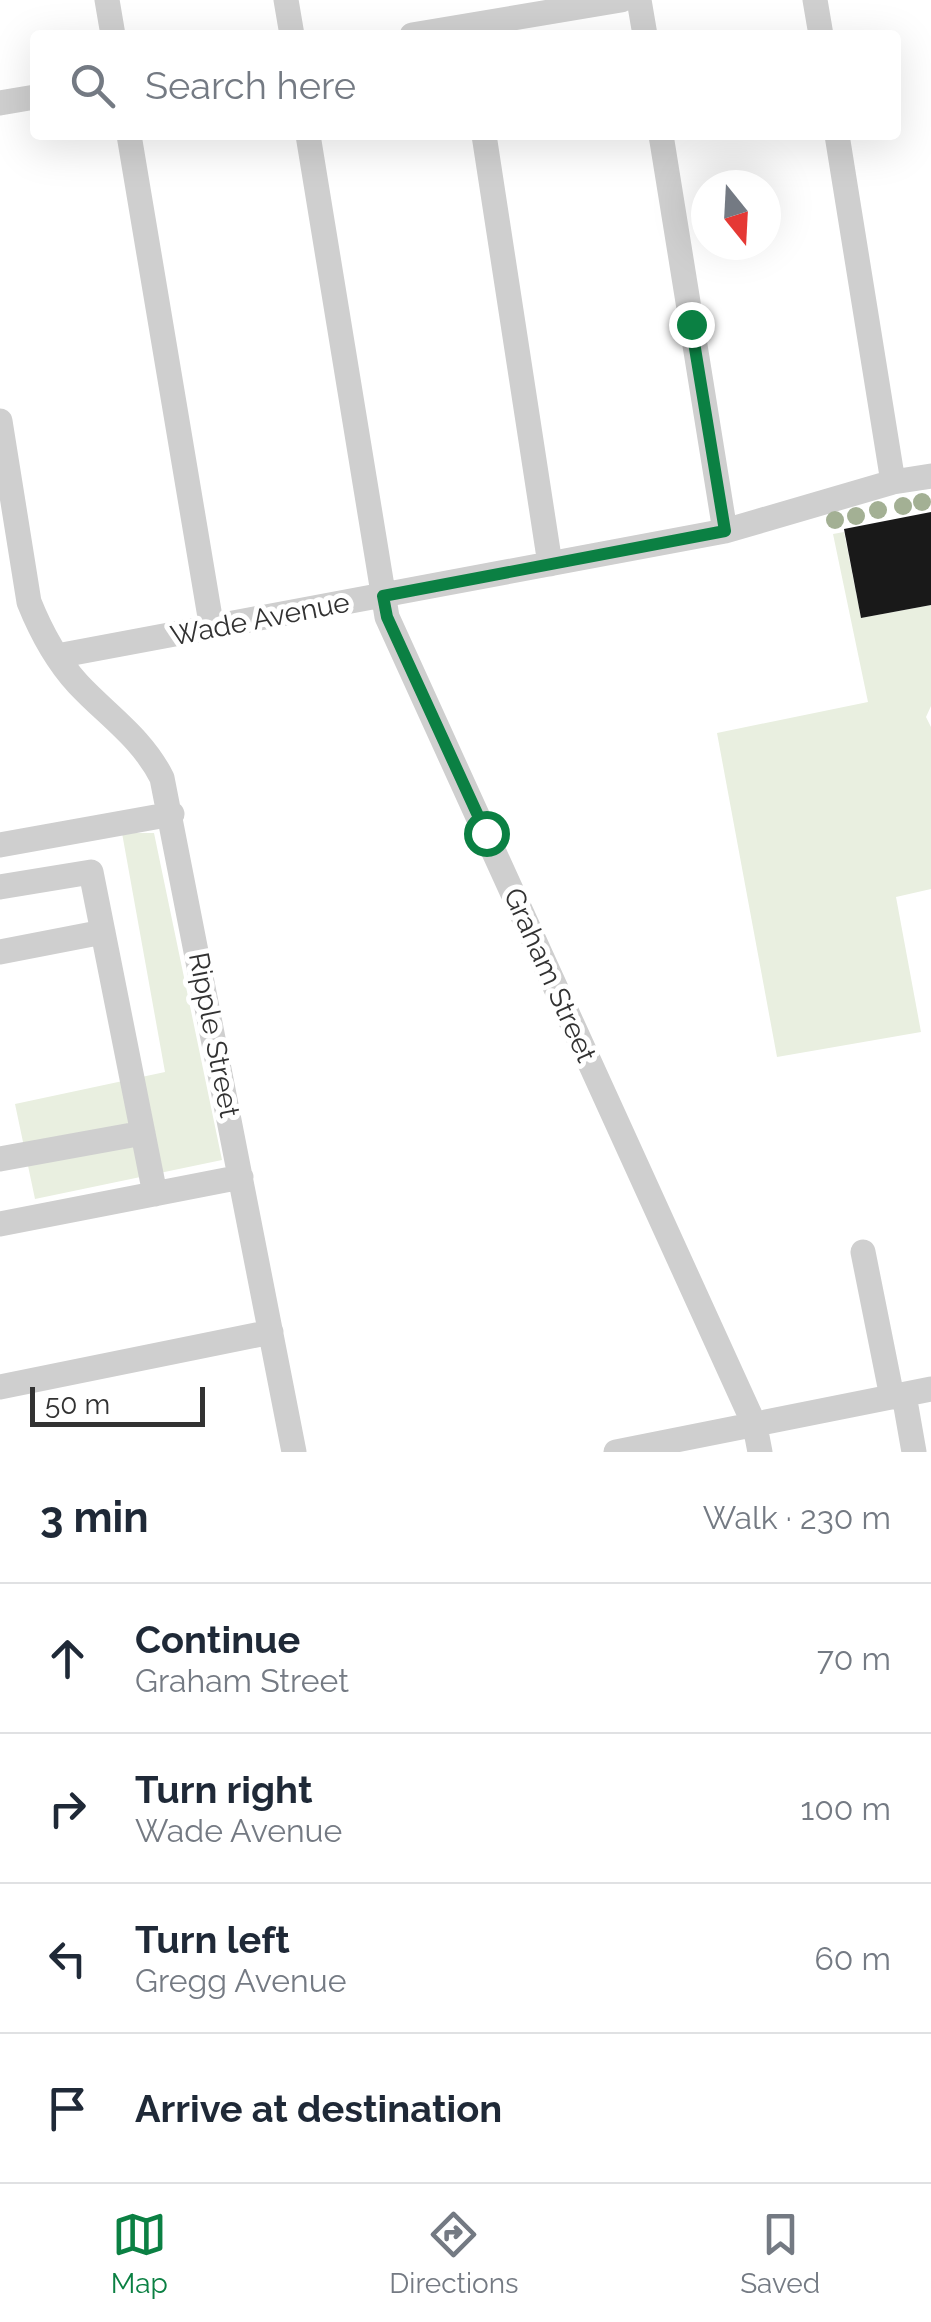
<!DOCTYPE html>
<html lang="en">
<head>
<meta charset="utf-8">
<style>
  body { margin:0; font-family:Raleway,sans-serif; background:#f2f2f3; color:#1f2937 }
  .compass { position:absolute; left:691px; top:170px; width:90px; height:90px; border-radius:50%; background:#fff; box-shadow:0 10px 40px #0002; rotate:162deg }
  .scale { position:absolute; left:30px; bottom:25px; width:175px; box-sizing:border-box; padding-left:10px; border:5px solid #323232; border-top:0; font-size:28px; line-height:35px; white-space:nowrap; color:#323232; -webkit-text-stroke:8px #fff; paint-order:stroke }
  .stop { position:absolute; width:30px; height:30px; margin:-22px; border:8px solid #0b8043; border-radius:50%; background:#fff }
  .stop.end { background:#0b8043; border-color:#fff; box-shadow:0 2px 10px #0008 }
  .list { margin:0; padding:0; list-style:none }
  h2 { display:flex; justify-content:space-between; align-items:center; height:130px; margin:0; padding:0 40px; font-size:42px }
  h2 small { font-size:32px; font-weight:400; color:#747a83 }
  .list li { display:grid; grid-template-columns:65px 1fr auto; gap:30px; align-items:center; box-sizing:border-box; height:150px; padding:0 40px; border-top:2px solid #e0e1e3 }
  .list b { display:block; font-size:38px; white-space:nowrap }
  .list p { margin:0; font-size:32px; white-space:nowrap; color:#747a83 }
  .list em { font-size:32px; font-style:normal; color:#747a83 }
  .icon { flex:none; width:55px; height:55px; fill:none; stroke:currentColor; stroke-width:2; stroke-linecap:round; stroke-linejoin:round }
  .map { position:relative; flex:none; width:931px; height:1452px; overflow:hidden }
  .search { position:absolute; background:#fff; box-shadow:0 10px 40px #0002; left:30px; right:30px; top:30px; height:110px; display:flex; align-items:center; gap:25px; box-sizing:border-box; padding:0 35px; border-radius:10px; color:#747a83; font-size:38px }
  .sheet { height:730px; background:#fff }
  nav { display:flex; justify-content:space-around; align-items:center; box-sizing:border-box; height:140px; border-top:2px solid #e0e1e3; background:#fff; font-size:28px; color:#747a83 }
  nav a { display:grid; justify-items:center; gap:5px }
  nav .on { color:#0b8043 }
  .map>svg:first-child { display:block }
  .green { fill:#e9efe0 }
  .building { fill:#191919 }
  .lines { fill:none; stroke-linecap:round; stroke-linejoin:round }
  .minor { stroke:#cfcfcf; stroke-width:25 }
  .tree { fill:#a3b094 }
  .route { stroke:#0b8043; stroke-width:12 }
  .labels { text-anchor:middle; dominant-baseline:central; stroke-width:10; stroke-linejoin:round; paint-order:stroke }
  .street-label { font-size:28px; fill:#323232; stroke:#fff }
</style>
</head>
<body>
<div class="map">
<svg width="931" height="1452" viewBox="0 0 931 1452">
  <rect width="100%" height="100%" fill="#fff"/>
  <path class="green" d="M844 532 861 618 931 605V706L926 717 931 727V889L896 897 921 1032 777 1057 717 733 868 702 833 534Z
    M122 833H154L222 1160 35 1199 15 1104 165 1072Z"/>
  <path class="building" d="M931 512V605L861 618 844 529Z"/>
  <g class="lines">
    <path class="minor" d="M107 0 113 35
      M286 0 292 35
      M639 0 645 35
      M815 0 821 35
      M412 35 621 0
      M0 103 35 97
      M129 135 212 629
      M308 135 387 617 755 1426 760 1452
      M484 135 550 564
      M661 135 725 531
      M837 135 893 482
      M0 421 29 602C41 632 56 660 78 684 108 716 142 738 162 778L294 1452
      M57 656 725 531 893 482 931 476
      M0 845 172 814
      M0 887 91 872 155 1194
      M0 952 103 932
      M0 1159 143 1133
      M0 1224 241 1177
      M863 1252 892 1397
      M0 1387 271 1332
      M904 1395 914 1452
      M616 1452 931 1389"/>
  </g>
  <g class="tree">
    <circle cx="922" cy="502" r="9"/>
    <circle cx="903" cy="506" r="9"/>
    <circle cx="878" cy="510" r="9"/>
    <circle cx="856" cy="516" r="9"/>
    <circle cx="835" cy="520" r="9"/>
  </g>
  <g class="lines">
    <path class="route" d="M486 833 387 617 383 596 725 531 691 324"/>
  </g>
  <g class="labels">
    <g class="street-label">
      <text transform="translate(260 619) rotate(-11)">Wade Avenue</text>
      <text transform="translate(550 975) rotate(66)">Graham Street</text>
      <text transform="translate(214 1035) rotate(79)">Ripple Street</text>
    </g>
  </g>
</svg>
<svg class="compass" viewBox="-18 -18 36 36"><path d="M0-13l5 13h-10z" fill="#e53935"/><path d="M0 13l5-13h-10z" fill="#747a83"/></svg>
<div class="scale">50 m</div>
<div class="stop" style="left:486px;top:833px"></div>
<div class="stop end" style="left:691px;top:324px"></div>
<div class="search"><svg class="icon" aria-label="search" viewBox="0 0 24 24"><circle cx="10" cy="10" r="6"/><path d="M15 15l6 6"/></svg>Search here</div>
</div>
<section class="sheet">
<h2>3 min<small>Walk · 230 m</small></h2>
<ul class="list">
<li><svg class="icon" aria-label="ahead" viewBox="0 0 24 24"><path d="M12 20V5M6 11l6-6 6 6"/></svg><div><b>Continue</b><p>Graham Street</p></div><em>70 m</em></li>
<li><svg class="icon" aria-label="right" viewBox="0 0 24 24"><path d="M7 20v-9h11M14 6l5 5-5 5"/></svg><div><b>Turn right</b><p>Wade Avenue</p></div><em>100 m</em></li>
<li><svg class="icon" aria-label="left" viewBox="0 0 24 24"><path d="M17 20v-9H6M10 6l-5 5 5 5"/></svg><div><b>Turn left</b><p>Gregg Avenue</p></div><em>60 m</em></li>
<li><svg class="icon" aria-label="arrive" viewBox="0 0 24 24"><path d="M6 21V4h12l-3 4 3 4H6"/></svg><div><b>Arrive at destination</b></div></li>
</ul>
</section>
<nav>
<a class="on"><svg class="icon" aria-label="map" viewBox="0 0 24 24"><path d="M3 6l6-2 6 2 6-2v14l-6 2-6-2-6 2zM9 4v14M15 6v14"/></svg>Map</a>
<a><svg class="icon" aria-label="directions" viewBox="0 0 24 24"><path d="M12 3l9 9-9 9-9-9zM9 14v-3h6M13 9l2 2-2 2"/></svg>Directions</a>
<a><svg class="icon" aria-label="saved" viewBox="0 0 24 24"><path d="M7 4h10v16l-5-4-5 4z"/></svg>Saved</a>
</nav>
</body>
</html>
